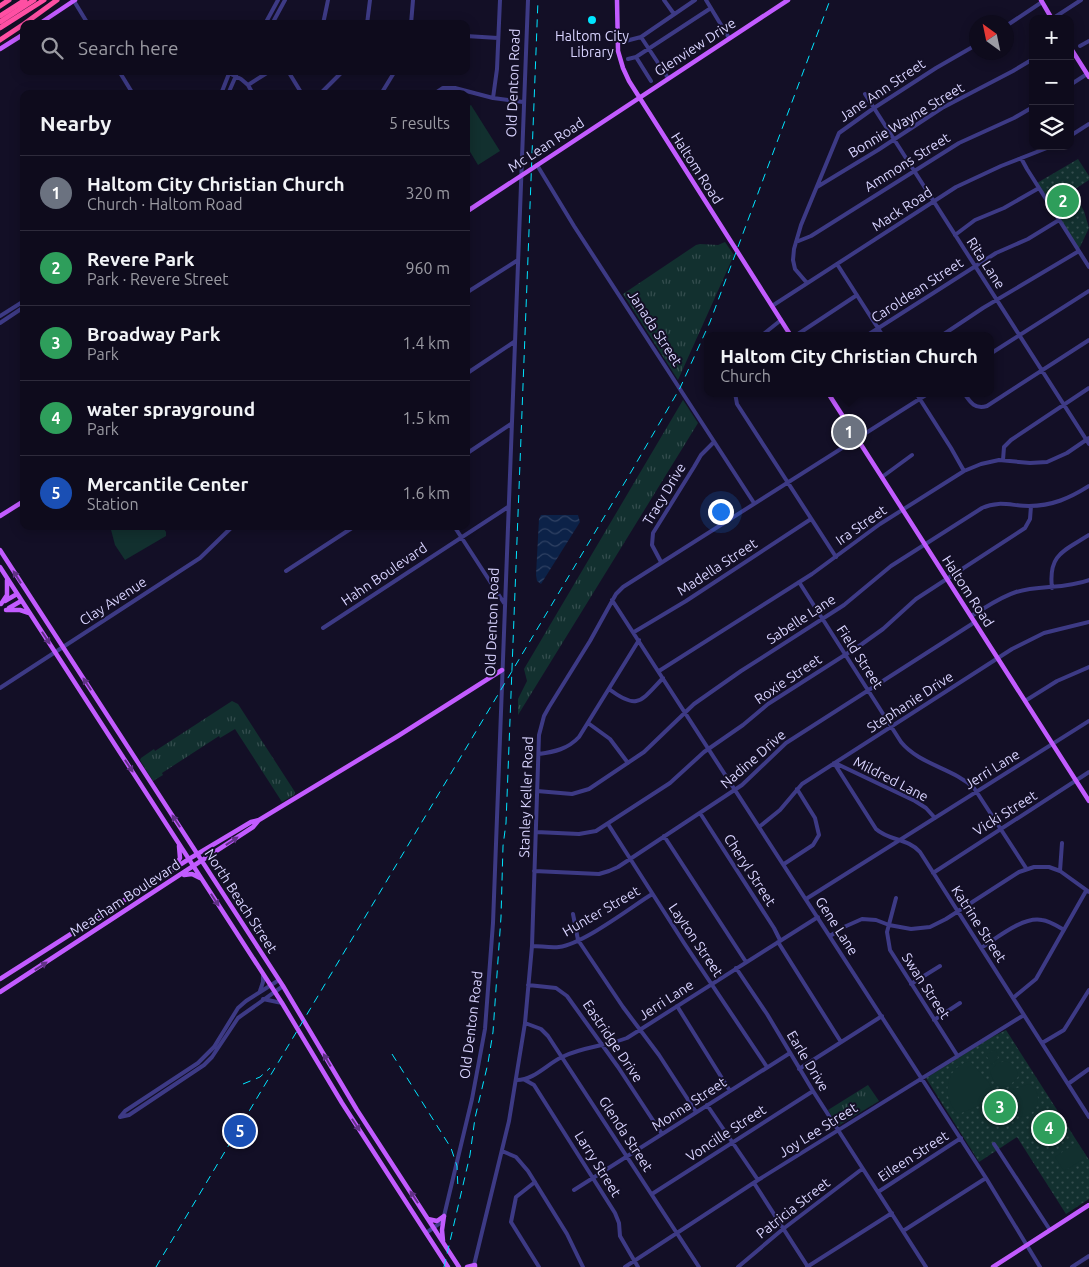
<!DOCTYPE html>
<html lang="en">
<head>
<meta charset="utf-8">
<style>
  body { margin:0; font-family:Ubuntu,sans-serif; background:#1c1929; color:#f1f3f6 }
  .controls { position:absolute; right:15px; top:15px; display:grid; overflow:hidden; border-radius:10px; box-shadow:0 2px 12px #0003 }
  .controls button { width:45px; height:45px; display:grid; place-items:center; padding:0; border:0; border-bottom:1px solid #2e2b3b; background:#0e0b1c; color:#f1f3f6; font:25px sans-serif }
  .compass { position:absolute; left:969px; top:15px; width:45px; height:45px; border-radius:50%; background:#0e0b1c; box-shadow:0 2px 12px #0003; rotate:327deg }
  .you { position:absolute; left:720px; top:511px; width:18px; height:18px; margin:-12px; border:4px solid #fff; border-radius:50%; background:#1a73e8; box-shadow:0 0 0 8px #1a73e833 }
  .badge { display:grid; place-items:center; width:32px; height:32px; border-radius:50%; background:#7c3aed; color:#fff; font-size:16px; font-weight:700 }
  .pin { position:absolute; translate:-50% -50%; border:2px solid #fff; box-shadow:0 1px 5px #0006 }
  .popup { position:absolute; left:704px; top:332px; width:290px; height:65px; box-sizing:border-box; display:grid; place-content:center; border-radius:10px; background:#0e0b1c; filter:drop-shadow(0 1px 4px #0005); font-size:16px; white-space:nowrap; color:#9b9ba3 }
  .popup b { font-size:19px; color:#f1f3f6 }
  .popup::after { content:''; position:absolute; left:50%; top:100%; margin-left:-10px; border:10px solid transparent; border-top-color:#0e0b1c }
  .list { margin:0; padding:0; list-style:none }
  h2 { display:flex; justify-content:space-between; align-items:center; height:65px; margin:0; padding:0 20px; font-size:21px }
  h2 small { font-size:16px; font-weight:400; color:#9b9ba3 }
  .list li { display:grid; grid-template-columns:32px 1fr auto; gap:15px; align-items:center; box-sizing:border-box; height:75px; padding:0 20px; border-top:1px solid #2e2b3b }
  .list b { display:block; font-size:19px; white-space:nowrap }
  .list p { margin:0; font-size:16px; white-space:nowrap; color:#9b9ba3 }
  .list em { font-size:16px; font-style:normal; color:#9b9ba3 }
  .icon { flex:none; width:28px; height:28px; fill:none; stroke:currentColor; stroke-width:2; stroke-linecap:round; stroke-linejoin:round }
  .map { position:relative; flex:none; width:1089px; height:1267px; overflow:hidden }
  .search { position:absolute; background:#0e0b1c; box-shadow:0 2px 12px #0003; left:20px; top:20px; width:450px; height:55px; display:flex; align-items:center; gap:12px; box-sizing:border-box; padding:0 18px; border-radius:10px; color:#9b9ba3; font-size:19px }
  .panel { position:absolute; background:#0e0b1c; box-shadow:0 2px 12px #0003; left:20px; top:90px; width:450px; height:440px; border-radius:10px }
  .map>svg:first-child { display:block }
  .grass { fill:url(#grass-tufts) }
  .park { fill:url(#park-dots) }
  .pitch { fill:#12302f }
  .water { fill:url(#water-waves) }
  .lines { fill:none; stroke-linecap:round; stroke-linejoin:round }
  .minor { stroke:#3d3a85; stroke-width:4 }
  .major { stroke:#c25bff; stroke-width:4.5 }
  .highway { stroke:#ff4fa3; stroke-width:5 }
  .rail { stroke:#00e5ff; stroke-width:1; stroke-dasharray:8 6; stroke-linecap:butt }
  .oneway { fill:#623188 }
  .poi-dot { fill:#00e5ff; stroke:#130f26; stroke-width:2 }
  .labels { text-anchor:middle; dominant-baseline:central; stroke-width:4; stroke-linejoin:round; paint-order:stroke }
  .poi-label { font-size:14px; fill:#d9d4ff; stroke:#130f26 }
  .street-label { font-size:14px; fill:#d9d4ff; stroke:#130f26 }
</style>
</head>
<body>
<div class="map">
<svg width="1089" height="1267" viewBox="0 0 1089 1267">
  <defs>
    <pattern id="grass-tufts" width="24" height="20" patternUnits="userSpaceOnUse" patternTransform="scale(1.25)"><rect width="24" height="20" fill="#12302f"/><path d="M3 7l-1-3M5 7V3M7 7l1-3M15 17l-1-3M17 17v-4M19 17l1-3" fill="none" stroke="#344d4e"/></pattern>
    <pattern id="park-dots" width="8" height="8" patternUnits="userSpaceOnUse" patternTransform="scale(1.25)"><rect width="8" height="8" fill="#12302f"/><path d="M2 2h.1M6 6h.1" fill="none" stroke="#344d4e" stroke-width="1.8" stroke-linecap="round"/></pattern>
    <pattern id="water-waves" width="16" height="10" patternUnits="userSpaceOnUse" patternTransform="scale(1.25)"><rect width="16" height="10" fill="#0c2248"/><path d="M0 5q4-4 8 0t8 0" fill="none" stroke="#2f4163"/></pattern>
  </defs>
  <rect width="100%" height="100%" fill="#130f26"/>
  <path class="grass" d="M725 242 734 255 678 380 623 294 696 245 700 244 718 245Z
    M683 400 698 423 518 715V699L527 681 524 669Z
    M232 701 238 704 295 792 294 795 282 802 235 729 220 738 219 736 162 773 163 775 153 781 140 760 141 758 154 749 155 751Z
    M868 1085 879 1101 838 1126 828 1110Z"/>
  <path class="park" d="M1078 159 1089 176V180L1072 191 1084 211 1089 228 1079 249 1037 183Z
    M1006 1030 1089 1160V1199L1066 1214 1017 1137 979 1162 926 1078 990 1038Z"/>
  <path class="pitch" d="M471 105 500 151 478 165 466 145V108Z
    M110 526H162L166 532V536L125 560 115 545Z
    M996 1049 998 1058 992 1065 986 1055Z
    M970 1061 989 1083 993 1092V1095L978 1106 959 1114C940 1098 945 1067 970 1061Z
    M1005 1061C1013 1063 1018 1068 1018 1077L1009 1086 1002 1089 994 1082 990 1072 996 1064Z
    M1030 1084C1044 1094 1039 1115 1021 1117L1012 1110 1006 1098C1009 1089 1020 1087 1030 1084Z
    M1077 1142 1087 1157 1064 1171 1055 1157Z"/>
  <path class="water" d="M541 515H578L580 522 541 584 537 581 536 575 539 519Z"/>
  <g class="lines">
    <path class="minor" d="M664 0 674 14
      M706 0 729 38
      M74 1 88 24
      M1052 19 1081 0
      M265 24 278 0
      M272 24 285 0
      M323 24 328 0
      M367 24 370 0
      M411 24 413 0
      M1006 26 1042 2
      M466 36 498 38
      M641 37 668 78
      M618 43 641 37 695 0
      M1080 46 1089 41
      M636 57 651 81
      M628 59 636 57 711 8
      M119 71 133 94
      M288 71 302 94
      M229 73 241 79 248 85 270 71
      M248 85 253 94
      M1070 85 1087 74
      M221 94 230 71
      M228 94 238 71
      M320 94 343 71
      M381 94 395 71
      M434 94 443 88H455L493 98 523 102
      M865 94 1089 444
      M493 98 497 69 500 0
      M1070 136 1089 124
      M1021 158 1027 169 1089 267
      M537 165 574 226 754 503
      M817 187 878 150 942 108 1013 71 1033 59
      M955 235 975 220 1004 208 1039 188
      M796 242 811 236 959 143 1014 118 1033 107
      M837 264 883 336
      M807 283 795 269 793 260 794 249 801 225 839 133 874 108 936 68 976 45
      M466 293 518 260
      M772 306 956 187 1001 166 1052 146
      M0 316 24 301
      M0 323 24 307
      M761 336 781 320
      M795 336 857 295
      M866 336 996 253 1028 239 1059 220
      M941 336 983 308 1079 251
      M990 354 1089 291
      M466 374 514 342
      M735 393 737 404 836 557
      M916 393 951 448 964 471
      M964 393C970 402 975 410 987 406L1089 340
      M466 454 511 424
      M1003 460 1004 447 1011 440 1089 388
      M882 477 912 455
      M454 526 504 603
      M661 562 652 545 653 533 694 467 701 455 714 442
      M286 571 355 526
      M799 582 901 742C920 765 953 768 974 788L1026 868
      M1052 588C1048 554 1064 551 1089 535
      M612 600 986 1178 1040 1267
      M971 616C985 608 1000 597 1016 592 1039 585 1065 589 1089 580
      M323 628 508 507
      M634 632 686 601 811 519
      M659 671 812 574 880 524 964 471 981 464 999 460 1030 463 1047 462 1067 453 1089 438
      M0 688 200 558 233 526
      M609 689C638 711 641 701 663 678
      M1025 701 1057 681 1089 667
      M588 723 610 739 628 763
      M539 754C554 752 568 749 579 737L639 640
      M834 763 876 829C889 841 908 838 920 852L1089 1117
      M835 763 915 801 926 808 935 818
      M537 791 572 794 589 789 644 752 694 704 741 671 844 605 891 566 982 508C999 500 1012 506 1029 506 1052 506 1070 498 1089 486
      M700 813 774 928 780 940
      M608 824 684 943 767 1067
      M759 827 780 810 802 784 1012 649 1044 633 1089 622
      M536 832 579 834 596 831 670 783 704 752 743 725 768 704 862 644 883 629 916 599 1025 528 1030 519 1031 506
      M664 836 746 962
      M784 864 813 845 819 835 815 818 797 789
      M534 871 599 874 609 871 618 867 742 785 786 743 975 622
      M1060 871 1062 843
      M933 873 1089 772
      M896 898 887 932 890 950 957 1055
      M806 899 1089 721
      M573 914 578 940 623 1007 659 1055 696 1112
      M830 936 844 927 862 919 876 920 889 925 911 929 930 927 946 919 1019 872 1034 867H1049L1060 871 1089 892
      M778 942 841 1042
      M532 946C540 946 550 948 559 947 583 944 630 908 652 894
      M981 948C997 938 1023 916 1042 920 1050 921 1057 926 1064 930
      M736 968 767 1014 813 1091 926 1267
      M911 984 940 966
      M528 985 556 988 567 996 618 1067 662 1134
      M260 991 263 982V974
      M1013 998 1036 979 1086 891
      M263 999 282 1003
      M677 1006 730 1091
      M934 1020 960 1003
      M525 1023 541 1029 548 1036 699 1267
      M1042 1043 1064 1030 1089 990
      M799 1069 882 1016
      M517 1080C534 1080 547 1064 562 1057 582 1047 606 1046 627 1038L818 917
      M525 1080 534 1085 615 1213 619 1223 620 1236 638 1267
      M1068 1084 1089 1069
      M707 1105 758 1180
      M120 1117 125 1111 198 1063 214 1047 238 1008 246 1001 279 980
      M120 1117 129 1115 204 1065 212 1057 238 1018 283 986
      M994 1144 1050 1230
      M502 1151 516 1157 528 1171 567 1234 583 1267
      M535 1182 516 1197 511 1222 539 1267
      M754 1183 808 1267
      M574 1190 790 1053
      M878 1192 961 1138
      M652 1194 813 1091
      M903 1231 986 1178
      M426 1233 440 1223 444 1216 472 1099 485 1029 493 923 528 0
      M474 1265 509 1121 525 1023 532 946 539 735 544 716 549 707 590 641 616 594 623 587 929 393
      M625 1267 758 1180 1024 1015
      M738 1267 783 1229 862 1169
      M807 1267 892 1213
      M1072 1267 1089 1256"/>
    <path class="major" d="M617 0 618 51 623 68 629 81 791 336
      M1041 0 1052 19
      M39 24 75 0
      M1070 47 1089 77
      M0 49 24 34
      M466 212 788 0
      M828 393 1089 801
      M0 516 24 501
      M0 550 283 986 357 1110 459 1267
      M0 567 282 1003 342 1103 448 1267
      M5 601 17 594
      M1 604 7 595V580
      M9 608 21 601
      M6 610H20L29 613
      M175 867 180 858 179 846
      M184 875 192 874 200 878
      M0 979 189 859 251 822 259 820 398 736 502 670
      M0 992 253 827 258 821
      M428 1219 437 1221 444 1216
      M443 1241 442 1230 444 1216
      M467 1267 475 1265V1267
      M993 1267 1089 1205"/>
    <path class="highway" d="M0 6 9 0
      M0 16 25 0
      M0 22 34 0
      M24 24 57 0
      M0 28 44 0
      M0 40 24 24"/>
    <path class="rail" d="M392 1054 451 1148 457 1166 458 1189
      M243 1084 260 1077 270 1068
      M156 1267 631 472 680 388 710 322 830 0
      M444 1267 470 1155 475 1118 488 1063 493 1032 501 917 503 846 506 823 538 0"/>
  </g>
  <defs><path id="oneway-solid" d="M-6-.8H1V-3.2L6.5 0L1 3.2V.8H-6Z" transform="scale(1.25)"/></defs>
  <g class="oneway">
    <use href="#oneway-solid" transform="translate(17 577) rotate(-122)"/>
    <use href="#oneway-solid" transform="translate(46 638) rotate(57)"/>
    <use href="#oneway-solid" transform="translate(87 684) rotate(-123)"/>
    <use href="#oneway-solid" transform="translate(129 766) rotate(57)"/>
    <use href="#oneway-solid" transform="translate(176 821) rotate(-123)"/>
    <use href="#oneway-solid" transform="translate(232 841) rotate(-34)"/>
    <use href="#oneway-solid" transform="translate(215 900) rotate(57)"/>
    <use href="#oneway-solid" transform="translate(41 966) rotate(-33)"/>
    <use href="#oneway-solid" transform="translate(327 1060) rotate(-120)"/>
    <use href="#oneway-solid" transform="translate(356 1125) rotate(57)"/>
    <use href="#oneway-solid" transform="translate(414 1197) rotate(-123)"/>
  </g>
  <circle class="poi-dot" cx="592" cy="20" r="5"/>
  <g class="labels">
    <g class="poi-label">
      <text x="592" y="36">Haltom City<tspan x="592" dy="16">Library</tspan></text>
    </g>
    <g class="street-label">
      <text transform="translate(695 47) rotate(-33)">Glenview Drive</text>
      <text transform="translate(513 83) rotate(-88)">Old Denton Road</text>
      <text transform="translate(882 90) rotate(-34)">Jane Ann Street</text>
      <text transform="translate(906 120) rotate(-31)">Bonnie Wayne Street</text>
      <text transform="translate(546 145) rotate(-33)">Mc Lean Road</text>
      <text transform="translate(907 162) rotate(-32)">Ammons Street</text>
      <text transform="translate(697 168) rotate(57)">Haltom Road</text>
      <text transform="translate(902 209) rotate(-33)">Mack Road</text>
      <text transform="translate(986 263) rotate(57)">Rita Lane</text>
      <text transform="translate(917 290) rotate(-33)">Caroldean Street</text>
      <text transform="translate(655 328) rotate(57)">Janada Street</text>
      <text transform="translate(664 494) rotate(-59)">Tracy Drive</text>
      <text transform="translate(861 525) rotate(-35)">Ira Street</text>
      <text transform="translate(717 567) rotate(-33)">Madella Street</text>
      <text transform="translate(384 574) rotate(-34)">Hahn Boulevard</text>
      <text transform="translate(968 591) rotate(57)">Haltom Road</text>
      <text transform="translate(113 601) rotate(-33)">Clay Avenue</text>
      <text transform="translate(801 619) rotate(-33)">Sabelle Lane</text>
      <text transform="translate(492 622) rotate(-88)">Old Denton Road</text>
      <text transform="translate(860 657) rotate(57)">Field Street</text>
      <text transform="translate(788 679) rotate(-34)">Roxie Street</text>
      <text transform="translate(910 702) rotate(-33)">Stephanie Drive</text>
      <text transform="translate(753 759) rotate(-41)">Nadine Drive</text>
      <text transform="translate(992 769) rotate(-32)">Jerri Lane</text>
      <text transform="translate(891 779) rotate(27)">Mildred Lane</text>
      <text transform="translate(526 797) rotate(-88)">Stanley Keller Road</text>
      <text transform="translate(1005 813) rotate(-32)">Vicki Street</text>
      <text transform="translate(750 870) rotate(57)">Cheryl Street</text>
      <text transform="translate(125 898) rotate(-33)">Meacham Boulevard</text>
      <text transform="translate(241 901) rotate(57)">North Beach Street</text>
      <text transform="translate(601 911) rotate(-30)">Hunter Street</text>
      <text transform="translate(979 924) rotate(57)">Katrine Street</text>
      <text transform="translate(837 926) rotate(57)">Gene Lane</text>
      <text transform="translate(696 940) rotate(56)">Layton Street</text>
      <text transform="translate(926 986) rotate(57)">Swan Street</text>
      <text transform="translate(666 1000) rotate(-33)">Jerri Lane</text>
      <text transform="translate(471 1025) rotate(-83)">Old Denton Road</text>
      <text transform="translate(613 1041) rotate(56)">Eastridge Drive</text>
      <text transform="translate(808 1061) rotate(59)">Earle Drive</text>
      <text transform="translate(689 1104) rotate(-33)">Monna Street</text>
      <text transform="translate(818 1130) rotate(-32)">Joy Lee Street</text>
      <text transform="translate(726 1133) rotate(-33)">Voncille Street</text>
      <text transform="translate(626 1134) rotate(57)">Glenda Street</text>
      <text transform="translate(913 1156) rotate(-33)">Eileen Street</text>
      <text transform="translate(598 1164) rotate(58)">Larry Street</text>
      <text transform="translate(793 1208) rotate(-38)">Patricia Street</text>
    </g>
  </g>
</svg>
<div class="controls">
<button>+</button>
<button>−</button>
<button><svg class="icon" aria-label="layers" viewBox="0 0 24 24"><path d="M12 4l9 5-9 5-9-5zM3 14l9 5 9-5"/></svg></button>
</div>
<svg class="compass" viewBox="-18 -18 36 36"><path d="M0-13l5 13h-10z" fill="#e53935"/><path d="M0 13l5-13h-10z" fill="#9b9ba3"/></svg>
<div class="you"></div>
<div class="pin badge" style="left:849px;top:432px;background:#6b7280">1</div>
<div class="popup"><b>Haltom City Christian Church</b>Church</div>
<div class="pin badge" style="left:1063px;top:201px;background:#2e9e5b">2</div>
<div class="pin badge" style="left:1000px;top:1107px;background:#2e9e5b">3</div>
<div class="pin badge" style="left:1049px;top:1128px;background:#2e9e5b">4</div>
<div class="pin badge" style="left:240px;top:1131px;background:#1a4fb4">5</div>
<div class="search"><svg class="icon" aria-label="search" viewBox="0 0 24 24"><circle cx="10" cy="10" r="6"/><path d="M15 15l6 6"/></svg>Search here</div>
<section class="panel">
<h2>Nearby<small>5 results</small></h2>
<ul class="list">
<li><span class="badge" style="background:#6b7280">1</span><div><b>Haltom City Christian Church</b><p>Church · Haltom Road</p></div><em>320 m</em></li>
<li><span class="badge" style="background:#2e9e5b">2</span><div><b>Revere Park</b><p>Park · Revere Street</p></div><em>960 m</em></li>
<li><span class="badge" style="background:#2e9e5b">3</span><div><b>Broadway Park</b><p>Park</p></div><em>1.4 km</em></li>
<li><span class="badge" style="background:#2e9e5b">4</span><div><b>water sprayground</b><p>Park</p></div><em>1.5 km</em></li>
<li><span class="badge" style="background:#1a4fb4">5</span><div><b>Mercantile Center</b><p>Station</p></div><em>1.6 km</em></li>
</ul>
</section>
</div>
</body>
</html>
